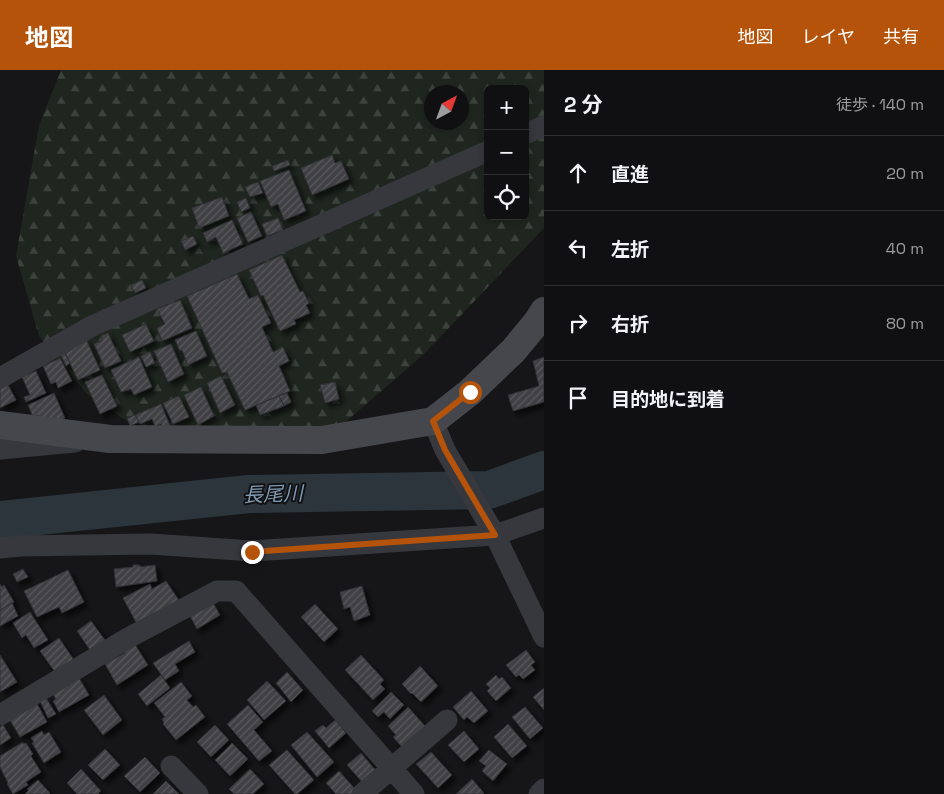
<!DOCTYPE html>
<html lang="ja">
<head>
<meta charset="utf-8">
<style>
  body { margin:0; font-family:"Space Grotesk","Noto Sans JP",sans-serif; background:#19191b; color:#f1f3f6 }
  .controls { position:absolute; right:15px; top:15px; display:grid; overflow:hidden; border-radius:8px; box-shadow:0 2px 8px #0003 }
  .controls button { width:45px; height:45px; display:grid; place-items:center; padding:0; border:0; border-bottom:1px solid #303032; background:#101012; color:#f1f3f6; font:25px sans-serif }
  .compass { position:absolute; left:424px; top:15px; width:45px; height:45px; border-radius:50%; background:#101012; box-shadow:0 2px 8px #0003; rotate:41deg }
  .stop { position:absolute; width:15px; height:15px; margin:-11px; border:4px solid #b45309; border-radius:50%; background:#fff }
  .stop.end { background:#b45309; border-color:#fff; box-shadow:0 1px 5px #0008 }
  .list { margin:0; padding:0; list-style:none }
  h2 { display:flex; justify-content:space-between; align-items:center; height:65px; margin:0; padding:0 20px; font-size:21px }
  h2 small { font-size:16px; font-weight:400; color:#9c9d9f }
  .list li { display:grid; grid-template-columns:32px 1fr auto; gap:15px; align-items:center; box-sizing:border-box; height:75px; padding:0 20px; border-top:1px solid #303032 }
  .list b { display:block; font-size:19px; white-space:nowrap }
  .list em { font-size:16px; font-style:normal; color:#9c9d9f }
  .icon { flex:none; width:28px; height:28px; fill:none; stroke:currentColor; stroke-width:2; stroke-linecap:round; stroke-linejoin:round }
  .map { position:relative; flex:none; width:544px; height:724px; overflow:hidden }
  header { display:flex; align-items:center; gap:30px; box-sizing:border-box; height:70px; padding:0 25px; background:#b45309; color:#fff }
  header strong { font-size:24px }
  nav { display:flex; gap:28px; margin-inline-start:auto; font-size:18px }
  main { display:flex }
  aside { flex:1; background:#101012 }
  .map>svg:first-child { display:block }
  .forest { fill:url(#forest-firs); fill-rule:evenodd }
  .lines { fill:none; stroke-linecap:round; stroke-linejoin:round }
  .river { stroke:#2c353c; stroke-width:38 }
  .building { fill:url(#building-hatch); stroke:#303034; filter:url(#shadow) }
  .street { stroke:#37383d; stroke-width:21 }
  .secondary { stroke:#45474d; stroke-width:28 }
  .route { stroke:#b45309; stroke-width:6 }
  .labels { text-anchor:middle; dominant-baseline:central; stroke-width:4; stroke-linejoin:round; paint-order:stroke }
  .water-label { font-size:20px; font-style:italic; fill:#7f9bb3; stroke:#111113 }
</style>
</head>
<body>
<header>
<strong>地図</strong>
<nav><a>地図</a><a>レイヤ</a><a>共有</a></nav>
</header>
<main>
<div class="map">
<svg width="544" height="724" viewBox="0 0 544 724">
  <defs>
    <pattern id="forest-firs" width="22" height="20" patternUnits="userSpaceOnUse" patternTransform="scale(1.25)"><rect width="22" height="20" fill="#1e261f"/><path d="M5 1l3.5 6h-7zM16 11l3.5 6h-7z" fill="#3c433d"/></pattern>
    <pattern id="building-hatch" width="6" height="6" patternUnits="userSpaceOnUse" patternTransform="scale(1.25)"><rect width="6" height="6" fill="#404145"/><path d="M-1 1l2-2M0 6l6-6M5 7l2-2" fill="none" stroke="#595a5e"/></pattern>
    <filter id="shadow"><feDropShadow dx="4.5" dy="4.5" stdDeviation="2.5" flood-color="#0009"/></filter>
  </defs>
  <rect width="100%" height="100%" fill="#161618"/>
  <path class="forest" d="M61 0H544V158L424 284 341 356 252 360 137 358 87 324 39 266 16 186 39 55ZM488 19H525V146H488ZM432 22H462V52H432Z"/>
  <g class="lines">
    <path class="river" d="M0 450 249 424 489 420 544 400"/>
  </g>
  <path class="building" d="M332 85 335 93 341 91 349 109 312 125 301 98Z
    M288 90 290 95 274 101 272 96Z
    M289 100 306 141 284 150 278 134 271 137 260 111Z
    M258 112 263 123 250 127 245 117Z
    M222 127 229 146 199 158 192 138Z
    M246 128 250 138 241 142 237 132Z
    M251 142 262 166 248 172 237 148Z
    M278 148 283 160 267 166 262 154Z
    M232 150 243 174 223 183 216 167 207 172 203 163Z
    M193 166 197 174 185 180 181 171Z
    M282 185 300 222 303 221 309 233 306 235 310 243 294 250 296 254 280 261 263 225 261 226 249 200Z
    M237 204 249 229 258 225 271 253 262 257 273 282 283 277 289 291 279 296 290 321 245 340 227 302 222 303 187 226Z
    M142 210 146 218 135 223 131 215Z
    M180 230 192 258 162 271 157 258 165 254 157 239Z
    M146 254 154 271 130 282 122 265Z
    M196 261 207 286 188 295 182 280 180 281 175 270Z
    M108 263 121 291 105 298 94 274 103 270 101 266Z
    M86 269 100 300 78 310 65 283 73 279 72 276Z
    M171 274 184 304 168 312 154 281Z
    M150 282 155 293 146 297 141 286Z
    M65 283 70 293 66 296 61 285Z
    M139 287 152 317 134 325 131 319 121 322 111 300Z
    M544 287V332L513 341 508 325 539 316 533 291Z
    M60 288 72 311 58 318 56 312 51 314 43 296Z
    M36 301 46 323 26 332 24 327 30 325 22 307Z
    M102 305 117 336 100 344 85 312Z
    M221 306 235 335 220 343 207 313Z
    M335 312 339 329 325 333 320 315Z
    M7 313 16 330 0 338V317Z
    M201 317 214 346 198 355 184 325Z
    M54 323 65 348 55 352 40 349 38 345 33 347 28 335Z
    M287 323 291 332 284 336 279 326Z
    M179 326 189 347 173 354 163 333Z
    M279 326 284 336 260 345 256 335Z
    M161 334 171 358H163L161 354 155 356 152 349 140 354 135 345Z
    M135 345 139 352 130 356 127 348Z
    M133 495H140V497L155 495 157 511 116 517 114 499 133 497Z
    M23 499 28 507 17 512 13 504Z
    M68 500 84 532 62 543 59 537 37 547 24 521Z
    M166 511 180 532 137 554 123 528 150 514 152 519Z
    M0 514 2 517 4 515 14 532 0 540Z
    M362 516 370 545 354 551 350 537 344 539 340 522Z
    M12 533 18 546 0 556V540Z
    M213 533 220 545 197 559 190 546Z
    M315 534 338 559 324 572 301 547Z
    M30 542 48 570 34 578 26 565 22 568 13 553Z
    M91 551 105 570 90 580 77 561Z
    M59 568 74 590 55 602 40 581Z
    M189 571 195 582 175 594 179 601 165 610 153 593Z
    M134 573 148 595 117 615 105 594 125 583 123 579Z
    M526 580 535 592 531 595 535 600 523 609 519 605 516 607 506 595Z
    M0 585 17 612 0 622Z
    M361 585 384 610 380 614 385 619 373 630 345 600Z
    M420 596 438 616 421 632 412 623 411 624 402 614Z
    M287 602 303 620 291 632 276 613Z
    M161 605 170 618 147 636 138 624Z
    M496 605 499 609 502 607 511 618 496 631 487 621 490 618 486 614Z
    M79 608 89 625 59 642 53 631 56 629 52 623Z
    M267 611 286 631 264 650 247 630Z
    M181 612 192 626 187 630 193 637 196 635 205 647 176 670 163 654 164 653 162 649 165 647 154 633Z
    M544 618V640L533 627Z
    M471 621 488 641 474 653 467 647 464 650 453 637Z
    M391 622 404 635 390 649 384 642 378 647 372 641Z
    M104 625 122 650 103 665 84 640Z
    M46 628 56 644 48 648 40 631Z
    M35 630 47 652 20 667 8 647Z
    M248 635 263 652 254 660 272 681 259 691 227 654Z
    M408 637 425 656 402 677 393 667 396 665 388 656Z
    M525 637 543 658 530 669 512 647Z
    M335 650 346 663 329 678 315 661 323 655 326 658Z
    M508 654 527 676 512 688 494 667Z
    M3 655 11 668 0 675V657Z
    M215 655 229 670 211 687 197 672Z
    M42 661 44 665 49 662 61 682 44 693 32 673 34 672 31 668Z
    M464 661 479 679 464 692 448 675Z
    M307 662 334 692 317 707 291 675Z
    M23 672V674L26 673 33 684 31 686 41 702 26 712 28 715 13 724 7 714 8 713 0 697V686Z
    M232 673 248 689 230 706 215 690Z
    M105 679 120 695 103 710 88 695Z
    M287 680 314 710 297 724H295L269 695Z
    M489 680 507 694 493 711 482 701 486 696 479 691Z
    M431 682 452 705 438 718 416 694Z
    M361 683 377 702 364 714 347 695Z
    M145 687 160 703 140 722 124 706Z
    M81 699 101 721 98 724H77L67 713Z
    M250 699 264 714 253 724H234L229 719Z
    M339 701 356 720 351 724H336L326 713Z
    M472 709 484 723 483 724H456Z
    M38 710 50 723 49 724H25L29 720 27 719Z
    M166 711 179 724H153Z"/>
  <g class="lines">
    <path class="street" d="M525 64 544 56
      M0 308 92 256 488 81
      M433 351 445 380 495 465 544 567
      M0 379 75 372
      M0 478 20 476 151 474 252 481 495 465 544 448
      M0 645 128 568 217 521H236L414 724
      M171 696 198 724
      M362 724 447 650
      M539 724 544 719"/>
    <path class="secondary" d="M0 355 110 369 322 370 433 351 470 322 513 281 537 252 544 241"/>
  </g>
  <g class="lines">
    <path class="route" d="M252 482 495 465 445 380 433 351 470 322"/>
  </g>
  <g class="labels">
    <g class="water-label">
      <text transform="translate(273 424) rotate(-2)">長尾川</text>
    </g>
  </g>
</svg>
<div class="controls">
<button>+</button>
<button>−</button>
<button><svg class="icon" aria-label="locate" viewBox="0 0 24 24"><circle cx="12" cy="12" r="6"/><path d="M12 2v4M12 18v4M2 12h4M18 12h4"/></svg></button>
</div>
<svg class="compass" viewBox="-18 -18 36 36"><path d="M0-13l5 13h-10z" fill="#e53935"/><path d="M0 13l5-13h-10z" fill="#9c9d9f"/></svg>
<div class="stop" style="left:470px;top:322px"></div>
<div class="stop end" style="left:252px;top:482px"></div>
</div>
<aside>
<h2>2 分<small>徒歩 · 140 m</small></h2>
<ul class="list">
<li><svg class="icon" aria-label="ahead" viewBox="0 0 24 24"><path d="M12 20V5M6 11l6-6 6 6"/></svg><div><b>直進</b></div><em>20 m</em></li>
<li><svg class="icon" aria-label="left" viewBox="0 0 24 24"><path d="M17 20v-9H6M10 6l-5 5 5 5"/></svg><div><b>左折</b></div><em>40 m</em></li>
<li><svg class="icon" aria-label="right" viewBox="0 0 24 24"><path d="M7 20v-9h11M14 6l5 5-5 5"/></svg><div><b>右折</b></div><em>80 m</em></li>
<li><svg class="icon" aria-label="arrive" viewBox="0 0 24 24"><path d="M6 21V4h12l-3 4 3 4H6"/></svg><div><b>目的地に到着</b></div></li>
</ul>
</aside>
</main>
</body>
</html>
